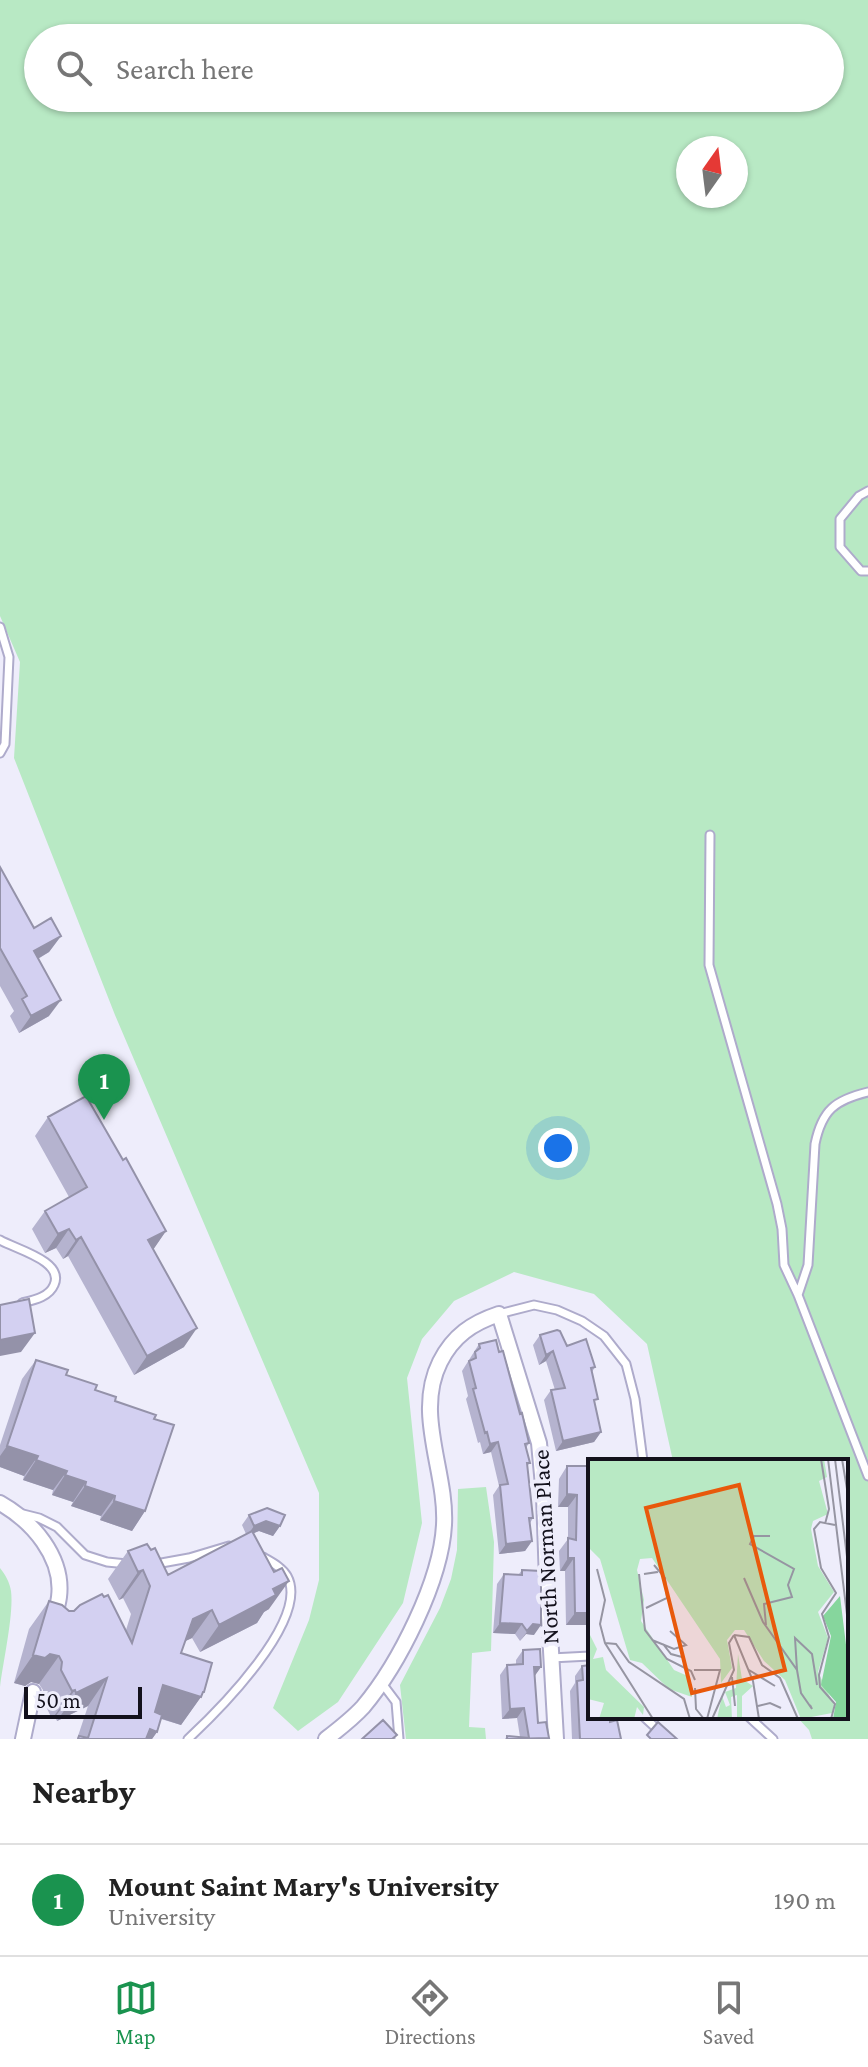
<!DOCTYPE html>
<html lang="en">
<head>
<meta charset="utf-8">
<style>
  body { margin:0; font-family:"Crimson Pro",serif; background:#f2f2f2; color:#222 }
  .compass { position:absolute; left:676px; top:136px; width:72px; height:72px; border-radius:50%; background:#fff; box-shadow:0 2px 6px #0004; rotate:14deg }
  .scale { position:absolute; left:24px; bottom:20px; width:118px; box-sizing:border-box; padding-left:8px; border:4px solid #13111c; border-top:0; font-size:22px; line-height:28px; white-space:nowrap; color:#13111c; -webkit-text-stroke:6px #eeedfb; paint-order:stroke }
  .you { position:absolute; left:558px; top:1148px; width:28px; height:28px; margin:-20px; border:6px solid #fff; border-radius:50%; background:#1a73e8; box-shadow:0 0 0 12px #1a73e833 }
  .badge { display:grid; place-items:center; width:52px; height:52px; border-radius:50%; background:#1a934f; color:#fff; font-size:26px; font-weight:700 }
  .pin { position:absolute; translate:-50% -66px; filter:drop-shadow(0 2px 4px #0008) }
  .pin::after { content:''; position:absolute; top:42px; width:28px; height:24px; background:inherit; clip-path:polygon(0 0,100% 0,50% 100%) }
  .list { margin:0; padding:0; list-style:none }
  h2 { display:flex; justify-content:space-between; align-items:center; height:104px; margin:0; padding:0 32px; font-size:34px }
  h2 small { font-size:26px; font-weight:400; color:#767676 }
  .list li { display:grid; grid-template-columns:52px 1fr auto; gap:24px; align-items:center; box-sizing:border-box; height:112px; padding:0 32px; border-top:2px solid #e0e0e0 }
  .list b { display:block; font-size:30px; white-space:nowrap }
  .list p { margin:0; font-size:26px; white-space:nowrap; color:#767676 }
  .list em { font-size:26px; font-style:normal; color:#767676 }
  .icon { flex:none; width:44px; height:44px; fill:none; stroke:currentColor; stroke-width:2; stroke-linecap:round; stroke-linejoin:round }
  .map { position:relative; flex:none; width:868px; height:1739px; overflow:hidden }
  .search { position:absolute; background:#fff; box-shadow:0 2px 6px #0004; left:24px; right:24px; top:24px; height:88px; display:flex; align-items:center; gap:20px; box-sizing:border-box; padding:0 28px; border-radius:44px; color:#767676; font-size:30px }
  .sheet { height:216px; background:#fff }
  nav { display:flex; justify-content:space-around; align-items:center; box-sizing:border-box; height:112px; border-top:2px solid #e0e0e0; background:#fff; font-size:22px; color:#767676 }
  nav a { display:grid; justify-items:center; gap:4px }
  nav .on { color:#1a934f }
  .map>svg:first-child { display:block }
  .green { fill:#b8e9c4; fill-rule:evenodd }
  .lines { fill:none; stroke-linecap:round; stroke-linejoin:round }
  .service-casing { stroke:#aeabcb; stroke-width:11 }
  .minor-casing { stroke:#aeabcb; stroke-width:18 }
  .service { stroke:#fff; stroke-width:7 }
  .minor { stroke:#fff; stroke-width:14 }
  .wall { fill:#b5b3cf }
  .shaded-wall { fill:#9492a9 }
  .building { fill:#d3d0f1; stroke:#9492a9; stroke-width:2 }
  .labels { text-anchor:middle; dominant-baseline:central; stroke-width:8; stroke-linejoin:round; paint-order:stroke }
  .street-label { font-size:24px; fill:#13111c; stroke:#eeedfb }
  .inset-road { fill:none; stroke:#9695a2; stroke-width:2 }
  .view { fill:#e8590c; fill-opacity:0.15; stroke:#e8590c; stroke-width:4 }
  .inset-edge { fill:none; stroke:#13111c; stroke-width:4 }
</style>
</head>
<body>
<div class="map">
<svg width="868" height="1739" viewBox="0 0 868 1739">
  <rect width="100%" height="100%" fill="#eeedfb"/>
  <path class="green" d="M0 0H868V1739H812L809 1730 797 1717H846V1461H673L647 1344 594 1294 514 1272 454 1301 422 1339 407 1378 422 1523 403 1603 338 1702 298 1731 273 1708 309 1620 319 1580V1493L115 1015 14 758 20 662 0 616ZM38 38H830V98H38ZM688 148H736V196H688Z
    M486 1487 494 1542 491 1651 472 1653 469 1727 485 1728 486 1739H406L400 1685 440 1608 451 1579 457 1550 458 1489Z
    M0 1568C5 1574 10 1583 11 1591 14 1614 3 1662 0 1687Z"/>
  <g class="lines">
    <g class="service-casing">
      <path id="service" d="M868 491 859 496 840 519V547L861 571H868
        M0 627 9 657 5 744 0 753
        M710 835 709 965 777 1204 782 1229 784 1265 798 1295 868 1476
        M0 1240C15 1249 65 1261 54 1285 49 1297 34 1300 22 1303
        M798 1295 808 1265 815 1144C822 1110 835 1100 868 1092
        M499 1314 534 1305 557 1310 582 1321 604 1336 626 1364 635 1399 643 1461
        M23 1514 39 1518 57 1527 85 1555 107 1562 127 1564
        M156 1564 189 1558 229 1546
        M551 1658 590 1656
        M381 1682 396 1702 399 1739
        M644 1717 668 1739
        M749 1717 773 1739
        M188 1739C217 1712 311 1619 287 1576 282 1567 271 1562 263 1557"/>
    </g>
    <g class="minor-casing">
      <path id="minor" d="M0 1503C32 1521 64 1557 59 1597 58 1605 55 1614 53 1622
        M23 1739 33 1692
        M326 1739C339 1729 352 1719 363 1707 399 1664 441 1581 444 1525 447 1471 414 1414 440 1362 453 1336 472 1323 499 1314L539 1443 544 1496 547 1580 556 1739"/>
    </g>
    <use href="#service" class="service"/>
    <use href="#minor" class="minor"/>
  </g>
  <path class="wall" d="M0 867 34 928 61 936 49 952 38 959 49 1016 19 1033 10 1016 14 1011 0 986Z
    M48 1117 123 1160 166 1231 153 1249 184 1347 134 1375 68 1256 63 1259 56 1248 45 1253 32 1229 45 1211 69 1197 35 1136Z
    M540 1335 567 1346 595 1367 592 1372 595 1404 601 1432 594 1442 556 1451 544 1400 551 1390H555L546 1361 539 1365 533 1345Z
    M479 1344 499 1352 529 1443 526 1448 530 1463 527 1466 533 1518 530 1523 532 1541 525 1551 499 1554 493 1495 499 1486 491 1452 483 1454 480 1442 478 1443 466 1399 468 1396 462 1371Z
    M36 1360 95 1390 115 1401 154 1419 145 1511 132 1531 100 1520 101 1516 71 1506 73 1502 52 1495 53 1490 23 1480 24 1476 0 1467V1445L22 1379Z
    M567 1466H590L587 1625H566L565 1571H560L559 1551 568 1539V1507H558L559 1479Z
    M249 1515 280 1526 273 1536 259 1531 254 1533 269 1609 264 1612 257 1623 200 1652 192 1638 185 1641 181 1653 204 1692 181 1725 161 1719 157 1732 152 1739H77L88 1706 57 1721 55 1717 52 1719 42 1698 43 1690 39 1684 31 1682 25 1686 14 1683 29 1629 49 1601 69 1611 126 1630 131 1614 123 1598 119 1600 108 1579 128 1551 151 1550 168 1575 246 1534 242 1525Z
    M522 1570 534 1635 526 1634 520 1641 515 1634 493 1633 497 1584 504 1574H519Z
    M523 1650 541 1667 534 1676 538 1723 548 1739H505L507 1736 520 1737 517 1718 502 1719 500 1675 507 1665H516V1660Z
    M582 1666 610 1722 621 1739H572L570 1691 575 1683V1676Z"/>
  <path class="shaded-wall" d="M61 936 49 952 22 968 34 951Z
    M61 1000 49 1016 19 1033 31 1016Z
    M69 1229 56 1248 45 1253 58 1234Z
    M166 1231 153 1250 148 1240Z
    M81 1237 68 1256 63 1259 76 1240Z
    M197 1328 184 1347 134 1375 147 1356Z
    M35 1333 21 1352 0 1356V1340Z
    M553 1351 546 1361 539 1365 546 1355Z
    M601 1432 594 1442 556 1451 563 1441Z
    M498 1442 491 1452 483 1454 490 1444Z
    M7 1446 38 1456 24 1476 0 1467V1456Z
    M36 1460 67 1471 53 1490 23 1480Z
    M65 1475 86 1482 73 1502 52 1495Z
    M85 1486 115 1496 101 1516 71 1506Z
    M567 1494 577 1495 568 1507H558Z
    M114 1501 145 1511 132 1531 100 1520Z
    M266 1521 280 1526 273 1536 259 1531 247 1536 254 1526Z
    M532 1541 525 1551 499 1554 506 1544Z
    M568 1558H574L565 1571H560Z
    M143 1570 123 1598 119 1600 138 1572Z
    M289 1581 269 1609 264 1612 257 1623 200 1652 219 1625 273 1589Z
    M212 1610 192 1638 173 1647 193 1619Z
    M575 1613H590V1621L587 1625H566Z
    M500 1623 522 1624 515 1634 493 1633Z
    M533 1624 541 1625 534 1635 526 1634 520 1641Z
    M50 1654 59 1656 39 1684 31 1682 25 1686 14 1683 33 1655Z
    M534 1667H541L534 1677Z
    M107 1678 88 1706 57 1721 76 1693Z
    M163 1685 201 1697 181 1725 144 1713Z
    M75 1690 55 1717 52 1719 72 1691Z
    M524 1708 517 1718 502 1719 510 1709Z
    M150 1729 157 1732 152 1739H143Z"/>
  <path class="building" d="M0 867 34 928 51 918 61 936 34 951 61 1000 31 1016 22 999 27 996 0 948Z
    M86 1096 123 1160 126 1158 166 1231 148 1240 197 1328 147 1356 81 1237 76 1240 69 1229 58 1234 45 1211 87 1187 48 1117Z
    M29 1299 35 1333 0 1340V1305Z
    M557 1330 560 1331 567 1346 586 1339 595 1367 591 1368 598 1399 594 1400 601 1432 563 1441 551 1390 565 1388 553 1351 546 1355 540 1335Z
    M496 1340 499 1352 503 1351 520 1414 522 1413 529 1443 525 1444 530 1463H527L533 1518H529L532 1541 506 1544 500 1485 508 1484 498 1442 490 1444 487 1432 485 1433 473 1389 476 1388 469 1361 476 1358 475 1352 480 1348 479 1344Z
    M36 1360 68 1370 66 1375 97 1385 95 1390 116 1397 115 1401 156 1415 154 1419 174 1425 145 1511 114 1501 115 1496 85 1486 86 1482 65 1475 67 1471 36 1460 38 1456 7 1446Z
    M567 1466H590V1613H575L574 1558H568V1538L576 1540 577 1495 567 1494Z
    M267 1508 285 1515 280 1526 266 1521 254 1526 249 1515Z
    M252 1531 274 1572 282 1568 289 1581 273 1589 276 1595 219 1625 212 1610 193 1619 181 1653 212 1663 204 1692H203L201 1697 163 1685 155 1712 162 1715 157 1732 150 1729 146 1739H78L79 1736 88 1738 107 1678 76 1693 75 1690 72 1691 61 1670 62 1662 59 1656 50 1654 45 1658 33 1655 49 1601 62 1605 69 1611H74L80 1605 102 1594 104 1597 108 1595 132 1643 150 1586 143 1570 138 1572 128 1551 147 1544 151 1550 155 1548 168 1575Z
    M522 1570 541 1571V1625L533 1624 527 1631 522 1624 500 1623 504 1574 522 1575Z
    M540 1649 541 1667H534L538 1723 546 1722 549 1738 507 1739V1736L529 1738 524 1708 510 1709 507 1665 523 1664V1650Z
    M590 1665V1717H610V1722L617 1720 621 1739H580L577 1681 583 1680 582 1666Z
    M383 1720 397 1735 392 1739H362Z
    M658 1722 677 1739H651L647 1735Z"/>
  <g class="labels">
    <g class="street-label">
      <text transform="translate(545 1547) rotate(-93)">North Norman Place</text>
    </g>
  </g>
  <g transform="translate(588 1459)">
    <rect width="260" height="260" fill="#eeedfb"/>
    <path d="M0 0H236L239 18 231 22 240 55 225 62 223 70 230 107 246 133 230 153 240 179 230 213 246 246 244 254 213 260 197 221 176 202 156 171H147L139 181 144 209 133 224 132 200 64 99 52 100 49 111 56 141 53 162 86 211 102 218 104 238 81 230 54 204 42 201 12 100 0 88ZM0 172 9 190 5 200 15 198 18 211 56 248 55 256 49 248 46 260H11L16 244 0 240ZM150 195 154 220 165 227 154 237V260H149V236L143 238 144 260H129L134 237 138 248 142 246 137 233 148 229Z" fill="#b8e9c4"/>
    <path d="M252 137 260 202V260H245L248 243 233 226 243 177 235 157Z" fill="#86d69d"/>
    <path class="inset-road" d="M233 0 241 50 237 65M240 0 260 164M247 0 260 106M254 0 260 36M9 110 17 141 12 165 17 184 65 260M69 113 56 115 70 113M51 115 57 171 79 200 103 212 107 221M156 119 175 163 209 211 213 234 224 250 222 246M58 149 79 139 77 119 66 106M178 166 176 145 204 138 200 126 206 110 162 85 166 77H182M146 176 161 178 174 206 192 219 210 260M146 176 165 222 171 260M64 181 86 190 98 186 82 172M17 184 28 185 41 203 96 240 102 260M75 185 83 195 94 198M106 211H132L119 260M161 211 187 227M209 211 207 179 224 195 229 226M144 218 147 247M107 229 108 250 116 260M170 247 182 244 193 249M124 260 146 211 141 184 146 176M243 260 247 245 232 228 231 216 241 178 234 155 248 134 233 109 226 70 232 63 247 66"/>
    <path class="view" d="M151 26 197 211 104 234 58 49Z"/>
    <rect width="260" height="260" class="inset-edge"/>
  </g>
</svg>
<svg class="compass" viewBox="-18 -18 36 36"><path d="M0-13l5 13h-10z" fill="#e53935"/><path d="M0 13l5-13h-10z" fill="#767676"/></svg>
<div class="scale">50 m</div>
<div class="you"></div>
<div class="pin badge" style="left:104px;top:1120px">1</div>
<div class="search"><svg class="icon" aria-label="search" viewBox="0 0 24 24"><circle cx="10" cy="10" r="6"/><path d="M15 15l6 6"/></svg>Search here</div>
</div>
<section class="sheet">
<h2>Nearby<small></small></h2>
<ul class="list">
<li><span class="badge">1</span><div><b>Mount Saint Mary's University</b><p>University</p></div><em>190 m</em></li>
</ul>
</section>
<nav>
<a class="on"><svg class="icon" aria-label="map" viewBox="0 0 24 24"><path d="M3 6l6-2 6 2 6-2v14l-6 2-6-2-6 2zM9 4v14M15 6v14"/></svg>Map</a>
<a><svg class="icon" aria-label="directions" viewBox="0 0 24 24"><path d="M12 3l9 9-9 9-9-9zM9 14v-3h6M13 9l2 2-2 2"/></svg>Directions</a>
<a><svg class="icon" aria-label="saved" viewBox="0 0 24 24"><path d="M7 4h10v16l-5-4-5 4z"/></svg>Saved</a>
</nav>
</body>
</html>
